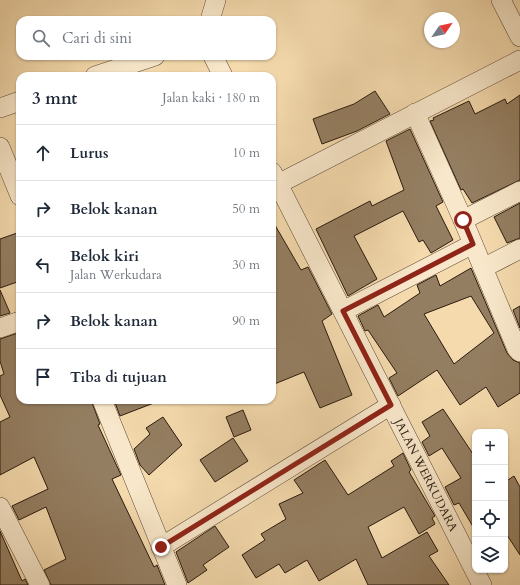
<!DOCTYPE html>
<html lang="id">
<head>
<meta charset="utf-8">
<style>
  body { margin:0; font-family:Cardo,serif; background:#f2f2f3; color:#1f2937 }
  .controls { position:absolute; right:12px; bottom:12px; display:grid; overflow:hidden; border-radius:8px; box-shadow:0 1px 3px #0004 }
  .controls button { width:36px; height:36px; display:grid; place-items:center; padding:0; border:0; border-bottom:1px solid #e0e1e3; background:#fff; color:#1f2937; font:20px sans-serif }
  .compass { position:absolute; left:424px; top:12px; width:36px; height:36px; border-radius:50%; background:#fff; box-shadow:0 1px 3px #0004; rotate:56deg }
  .stop { position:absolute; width:12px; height:12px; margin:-9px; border:3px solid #8f2418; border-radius:50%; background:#fff }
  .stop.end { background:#8f2418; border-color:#fff; box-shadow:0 1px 4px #0008 }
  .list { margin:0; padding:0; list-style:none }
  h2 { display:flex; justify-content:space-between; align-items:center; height:52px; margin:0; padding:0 16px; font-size:17px }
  h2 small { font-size:13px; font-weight:400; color:#747a83 }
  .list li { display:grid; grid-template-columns:26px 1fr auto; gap:12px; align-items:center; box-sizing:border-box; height:56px; padding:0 16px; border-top:1px solid #e0e1e3 }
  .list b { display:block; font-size:15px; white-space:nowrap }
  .list p { margin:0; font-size:13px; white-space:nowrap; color:#747a83 }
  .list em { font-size:13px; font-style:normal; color:#747a83 }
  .icon { flex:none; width:22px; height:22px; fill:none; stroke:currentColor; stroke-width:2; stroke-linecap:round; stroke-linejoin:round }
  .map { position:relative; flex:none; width:520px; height:585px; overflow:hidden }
  .search { position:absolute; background:#fff; box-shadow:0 1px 3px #0004; left:16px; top:16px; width:260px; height:44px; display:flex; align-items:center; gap:10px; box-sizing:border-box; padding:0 14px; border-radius:12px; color:#747a83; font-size:15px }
  .panel { position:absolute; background:#fff; box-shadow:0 1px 3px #0004; left:16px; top:72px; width:260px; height:332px; border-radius:12px }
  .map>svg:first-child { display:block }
  .building { fill:#947e61; stroke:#2b1a0e; fill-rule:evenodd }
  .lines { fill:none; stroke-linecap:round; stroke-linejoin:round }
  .street-casing { stroke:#5d4a36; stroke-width:20 }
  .street { stroke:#f8e7ca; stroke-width:19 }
  .route { stroke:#8f2418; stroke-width:5 }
  .labels { text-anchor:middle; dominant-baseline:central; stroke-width:3; stroke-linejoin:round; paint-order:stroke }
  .street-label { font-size:12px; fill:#2b1a0e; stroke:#f8e7ca }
</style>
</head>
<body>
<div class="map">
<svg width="520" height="585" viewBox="0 0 520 585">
  <rect width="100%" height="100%" fill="#f4daad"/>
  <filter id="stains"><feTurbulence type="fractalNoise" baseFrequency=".005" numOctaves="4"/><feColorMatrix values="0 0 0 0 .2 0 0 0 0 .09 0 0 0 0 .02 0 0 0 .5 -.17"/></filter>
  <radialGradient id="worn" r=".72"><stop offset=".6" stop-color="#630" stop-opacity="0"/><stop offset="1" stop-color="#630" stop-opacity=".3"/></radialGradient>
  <path class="building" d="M375 91 390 114 357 131 322 144 313 119 354 104Z
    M520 95V180L472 203 463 189 461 190 430 121 434 120 433 118 469 101 475 114 505 99 507 104Z
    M410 129 443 202 436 206 453 240 431 253 423 240 419 242 403 211 354 236 377 279 348 296 316 229 370 201 372 206 404 190 386 141Z
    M520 203V238L507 243 494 217Z
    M272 220 301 270 308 267 332 314 322 321 352 395 320 408 304 372 272 385Z
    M20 232V281L0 288V239Z
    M471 268 507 353 513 360 520 363V393L498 407 486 387 460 405 437 370 398 396 389 378 397 373 368 330 365 331 358 316 378 305 384 317 420 293 417 285 436 275 440 286ZM471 296 494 333 454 364 424 314Z
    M0 290 10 313 0 316Z
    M520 306V328L513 310Z
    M18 333 20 338V400H91L100 424 98 425 121 475 112 479 154 567 157 565 165 585H51L44 570 66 559 46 507 19 520 12 506 48 489 34 457 0 475V422L10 417 0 395V376L4 374 0 361V339Z
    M114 400H159V401L120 416Z
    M443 409 475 457V530L459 503 454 505 445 487 461 478 442 448 429 456 422 442 430 436 422 422Z
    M243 410 251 430 234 437 226 417Z
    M163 417 182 445 149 475 140 465 134 449 150 434 146 428Z
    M233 438 248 461 215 482 200 460Z
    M403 453 411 470 409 472 435 516 432 518 435 524 419 534 404 507 368 527 382 558 427 532 438 551 429 556 449 585H368L356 559 319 581 307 560 285 573 279 564 256 578 242 555 265 540 261 534 286 519 279 504 303 493 294 480 325 460 348 495 394 466 391 461Z
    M514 476 520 487V555L505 532V482Z
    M215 526 229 547 203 565 207 570 188 583 176 552Z
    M0 531 22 581 25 579 28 585H0Z"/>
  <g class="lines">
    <g class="street-casing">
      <g id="street">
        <path d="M501 0 520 37"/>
        <path d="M210 20 216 0"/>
        <path d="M213 56 223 76"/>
        <path d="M95 76 155 56"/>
        <path d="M0 108 20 101"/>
        <path d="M415 113 463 220 517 349 520 352"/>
        <path d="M0 147 20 196"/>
        <path id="s1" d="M272 172 482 585"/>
        <path d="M278 184 520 60"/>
        <path d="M463 220 520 191"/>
        <path d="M483 268 520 249"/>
        <path d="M343 311 473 244"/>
        <path d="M0 328 20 321"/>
        <path d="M102 400 177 585"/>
        <path d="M0 507 40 585"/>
        <path d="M161 547 391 405"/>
      </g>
    </g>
    <use href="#street" class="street"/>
  </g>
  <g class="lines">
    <path class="route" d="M161 547 391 405 343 311 473 244 463 220"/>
  </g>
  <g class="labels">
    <g class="street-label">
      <text stroke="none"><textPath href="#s1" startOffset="340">JALAN WERKUDARA</textPath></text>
    </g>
  </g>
  <rect width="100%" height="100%" filter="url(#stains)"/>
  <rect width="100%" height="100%" fill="url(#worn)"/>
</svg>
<div class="controls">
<button>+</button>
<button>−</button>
<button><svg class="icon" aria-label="locate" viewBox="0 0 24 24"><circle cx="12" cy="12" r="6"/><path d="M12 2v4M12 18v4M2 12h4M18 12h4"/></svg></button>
<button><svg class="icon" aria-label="layers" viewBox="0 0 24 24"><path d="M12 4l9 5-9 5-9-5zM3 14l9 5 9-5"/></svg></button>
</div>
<svg class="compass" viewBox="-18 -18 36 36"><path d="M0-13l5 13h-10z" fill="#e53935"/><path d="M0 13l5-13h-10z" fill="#747a83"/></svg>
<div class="stop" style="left:463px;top:220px"></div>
<div class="stop end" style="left:161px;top:547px"></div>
<div class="search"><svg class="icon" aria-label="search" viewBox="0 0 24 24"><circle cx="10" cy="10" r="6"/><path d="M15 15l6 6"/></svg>Cari di sini</div>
<section class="panel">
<h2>3 mnt<small>Jalan kaki · 180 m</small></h2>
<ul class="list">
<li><svg class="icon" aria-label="ahead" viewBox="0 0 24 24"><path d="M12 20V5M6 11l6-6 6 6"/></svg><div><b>Lurus</b></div><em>10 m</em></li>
<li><svg class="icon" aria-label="right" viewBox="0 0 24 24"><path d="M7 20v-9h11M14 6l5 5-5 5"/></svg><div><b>Belok kanan</b></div><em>50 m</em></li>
<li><svg class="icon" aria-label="left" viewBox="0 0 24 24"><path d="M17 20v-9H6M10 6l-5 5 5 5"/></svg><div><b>Belok kiri</b><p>Jalan Werkudara</p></div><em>30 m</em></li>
<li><svg class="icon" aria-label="right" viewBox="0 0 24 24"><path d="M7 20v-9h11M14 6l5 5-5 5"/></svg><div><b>Belok kanan</b></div><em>90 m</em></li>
<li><svg class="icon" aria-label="arrive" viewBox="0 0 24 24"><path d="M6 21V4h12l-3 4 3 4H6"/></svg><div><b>Tiba di tujuan</b></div></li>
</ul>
</section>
</div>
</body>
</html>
